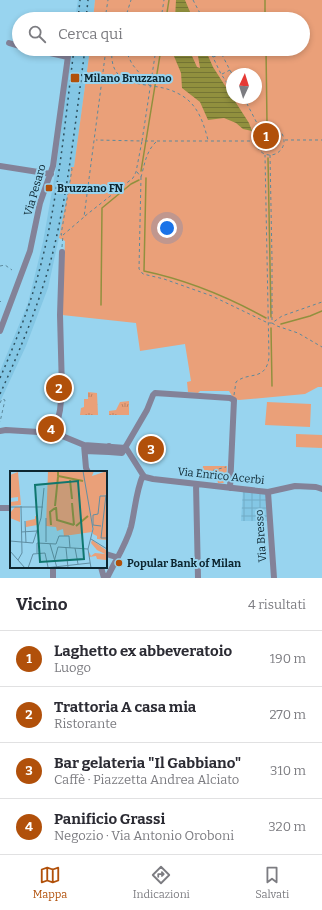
<!DOCTYPE html>
<html lang="it">
<head>
<meta charset="utf-8">
<style>
  body { margin:0; font-family:Bitter,serif; background:#f7f7f7; color:#2b2b33 }
  .compass { position:absolute; left:226px; top:68px; width:36px; height:36px; border-radius:50%; background:#fff; box-shadow:0 2px 6px #0003; rotate:4deg }
  .you { position:absolute; left:167px; top:228px; width:14px; height:14px; margin:-10px; border:3px solid #fff; border-radius:50%; background:#1a73e8; box-shadow:0 0 0 6px #1a73e833 }
  .badge { display:grid; place-items:center; width:26px; height:26px; border-radius:50%; background:#b1500a; color:#fff; font-size:13px; font-weight:700 }
  .pin { position:absolute; translate:-50% -50%; border:2px solid #fff; box-shadow:0 1px 4px #0006 }
  .list { margin:0; padding:0; list-style:none }
  h2 { display:flex; justify-content:space-between; align-items:center; height:52px; margin:0; padding:0 16px; font-size:17px }
  h2 small { font-size:13px; font-weight:400; color:#7c7c81 }
  .list li { display:grid; grid-template-columns:26px 1fr auto; gap:12px; align-items:center; box-sizing:border-box; height:56px; padding:0 16px; border-top:1px solid #e1e1e2 }
  .list b { display:block; font-size:15px; white-space:nowrap }
  .list p { margin:0; font-size:13px; white-space:nowrap; color:#7c7c81 }
  .list em { font-size:13px; font-style:normal; color:#7c7c81 }
  .icon { flex:none; width:22px; height:22px; fill:none; stroke:currentColor; stroke-width:2; stroke-linecap:round; stroke-linejoin:round }
  .map { position:relative; flex:none; width:322px; height:578px; overflow:hidden }
  .search { position:absolute; background:#fff; box-shadow:0 2px 6px #0003; left:12px; right:12px; top:12px; height:44px; display:flex; align-items:center; gap:10px; box-sizing:border-box; padding:0 14px; border-radius:22px; color:#7c7c81; font-size:15px }
  .sheet { height:276px; background:#fff }
  nav { display:flex; justify-content:space-around; align-items:center; box-sizing:border-box; height:56px; border-top:1px solid #e1e1e2; background:#fff; font-size:11px; color:#7c7c81 }
  nav a { display:grid; justify-items:center; gap:2px }
  nav .on { color:#b1500a }
  .map>svg:first-child { display:block }
  .built { fill:#84c7e5 }
  .industrial { fill:url(#industrial-grid) }
  .grass { fill:url(#grass-tufts) }
  .park { fill:#eaa079; fill-rule:evenodd }
  .water { fill:url(#water-rules) }
  .lines { fill:none; stroke-linecap:round; stroke-linejoin:round }
  .stream { stroke:#91903e; stroke-width:1.5 }
  .path { stroke:#5c899c; stroke-width:1; stroke-dasharray:3 3; stroke-linecap:butt }
  .minor { stroke:#838298; stroke-width:6 }
  .rail { stroke:#2e505e; stroke-width:1.5; stroke-dasharray:2 4; stroke-linecap:butt }
  .poi-dot { fill:#b1500a; stroke:#98d4ef; stroke-width:1.5 }
  .labels { text-anchor:middle; dominant-baseline:central; stroke-width:4; stroke-linejoin:round; paint-order:stroke }
  .poi-label { font-size:11px; font-weight:bold; fill:#0d2630; stroke:#98d4ef; text-anchor:start }
  .street-label { font-size:11px; fill:#0d2630; stroke:#98d4ef }
  .inset-river { fill:none; stroke:#91903e; stroke-width:2 }
  .inset-road { fill:none; stroke:#608ea3; stroke-width:1 }
  .view { fill:#0f766e; fill-opacity:0.15; stroke:#0f766e; stroke-width:2 }
  .inset-edge { fill:none; stroke:#0d2630; stroke-width:2 }
</style>
</head>
<body>
<div class="map">
<svg width="322" height="578" viewBox="0 0 322 578">
  <defs>
    <pattern id="industrial-grid" width="8" height="8" patternUnits="userSpaceOnUse"><rect width="8" height="8" fill="#84c7e5"/><path d="M0 4h8M4 0v8" fill="none" stroke="#71abc5"/></pattern>
    <pattern id="grass-tufts" width="24" height="20" patternUnits="userSpaceOnUse"><rect width="24" height="20" fill="#eaa079"/><path d="M3 7l-1-3M5 7V3M7 7l1-3M15 17l-1-3M17 17v-4M19 17l1-3" fill="none" stroke="#bc8264"/></pattern>
    <pattern id="water-rules" width="6" height="5" patternUnits="userSpaceOnUse"><rect width="6" height="5" fill="#91903e"/><path d="M0 2.5h6" fill="none" stroke="#757534"/></pattern>
  </defs>
  <rect width="100%" height="100%" fill="#98d4ef"/>
  <path class="built" d="M78 0H95L93 19H75Z
    M71 49H90L74 168 71 167 67 201 48 288 26 346 0 402V371L28 303 43 242 56 168Z"/>
  <path class="industrial" d="M243 489 268 492 270 521H241Z"/>
  <path class="grass" d="M88 392 97 393 98 415H80L81 408 84 407V399H88Z
    M129 401V415H109V411L116 410 120 402Z"/>
  <path class="park" d="M95 0H322V387H318L305 394 239 400 234 399 229 391H200L198 393 188 392 187 382 191 381 185 344 140 351 136 323 62 315 65 241 59 238 70 182 71 167H74L90 49H303V19H93ZM232 74H256V98H232Z
    M267 402 311 404 310 427 265 425Z
    M296 434 322 435V448L296 447Z
    M203 466H227L226 481 223 483H218L217 479 202 477Z"/>
  <path class="water" d="M176 0H185L193 19H175Z
    M171 49H186L192 56 197 67 200 68 198 56 194 49H205L213 67 249 123 252 131 243 129 236 123 224 118 208 120 200 102 182 88 181 73Z"/>
  <g class="lines">
    <path class="stream" d="M265 0V19
      M166 19 169 0
      M266 49 267 123
      M268 158 271 317
      M141 171 161 49
      M146 178 144 271C187 280 228 297 266 318
      M101 305 102 208 131 184 139 180
      M281 324 310 316 322 311
      M271 328 272 386"/>
    <path class="path" d="M193 0 203 19
      M105 19 108 0
      M125 19 131 0
      M161 19 164 0
      M108 49V54H110V49
      M112 49C108 94 152 79 177 93 197 102 203 121 208 140
      M125 49 132 64 150 86
      M156 49 142 141H256
      M209 49 221 74 232 90
      M219 49 232 74
      M75 53H80
      M85 54H89
      M87 54 88 49
      M213 57 221 54
      M222 74 230 70
      M244 98 260 129
      M256 141a14 14 0 1 1 28 0a14 14 0 1 1-28 0Z
      M285 140H322
      M270 155 272 259V323L277 326 298 333 322 347
      M137 172 141 177C145 163 146 151 157 141
      M141 177 139 269 143 274 164 279 212 296 268 323H272L282 316 322 302
      M85 216 133 178 136 172 142 141 96 140
      M62 235H61L72 169 71 167
      M62 247 63 235 84 217 106 49
      M0 266 5 265 12 270
      M0 301 1 302
      M234 395 236 382C249 371 265 382 269 358L265 155
      M0 403 2 399 5 400 0 422
      M204 478 211 471 226 467"/>
    <path class="minor" d="M9 43 19 46
      M32 49 68 57
      M0 166 51 174
      M0 331 30 251 40 203 53 166 69 49
      M0 431 6 430 55 433 84 445 126 448
      M55 433 60 410 62 390 60 315 62 252
      M84 445 86 468 88 472
      M109 446V452L122 453 147 410 153 395 155 393 230 398 234 400 230 488
      M126 448 143 475 145 477 153 479 268 492 295 486 316 487 322 489
      M85 451 109 452
      M196 484 198 578
      M268 492 274 578
      M0 508H11
      M106 554 116 557
      M53 567V578
      M101 567 104 578
      M107 578C115 561 126 545 131 527 135 510 136 491 143 475"/>
    <path class="rail" d="M78 19 80 0
      M86 19 88 0
      M0 378C16 341 31 304 41 264 59 194 65 121 74 49
      M0 394C21 348 40 302 53 252 69 186 76 117 85 49"/>
  </g>
  <g class="poi-dot">
    <rect x="70" y="73" width="10" height="10" rx="2"/>
    <rect x="45" y="184" width="8" height="8" rx="2"/>
    <circle cx="119" cy="563" r="4"/>
  </g>
  <g class="labels">
    <g class="poi-label">
      <text x="84" y="78">Milano Bruzzano</text>
      <text x="57" y="188">Bruzzano FN</text>
      <text x="127" y="563">Popular Bank of Milan</text>
    </g>
    <g class="street-label">
      <text transform="translate(35 190) rotate(-74)">Via Pesaro</text>
      <text transform="translate(221 476) rotate(6)">Via Enrico Acerbi</text>
      <text transform="translate(261 536) rotate(-94)">Via Bresso</text>
    </g>
  </g>
  <g transform="translate(10 471)">
    <rect width="97" height="97" fill="#98d4ef"/>
    <path d="M8 1 11 34 0 35V31L8 30V26L0 27V4ZM5 36H10V51L0 47V42Z" fill="#eaa079"/>
    <path d="M97 23V69L87 68V65L83 63V44L90 25Z" fill="#eaa079"/>
    <path d="M38 0H84L82 5 97 0V23L90 25 88 42 83 44 82 61 54 65 53 58 47 60 46 56 36 55ZM25 45 28 46 27 54 16 56V50L25 48ZM82 69 96 79 97 97 96 89 87 88 86 85 79 86V81L81 85 85 82 95 83 87 79 81 72Z" fill="#eaa079"/>
    <path class="inset-river" d="M48 0V5L73 10M60 9 62 28M62 32 64 54M45 35 48 6M46 36 47 49 64 54M41 54 40 41 45 37M66 55 78 45"/>
    <path class="inset-road" d="M73 0 83 58 78 78 81 97M96 24 91 67H97M0 36H33M36 47V71M15 50 16 72M91 55 83 54V44L88 43 90 25H97M11 61 27 60M81 68 97 78M0 70 23 72 31 47 34 17M40 73 47 97M46 73 49 65H59L60 77M48 76 78 78M56 77 58 97M65 77 68 93M0 80 15 97M27 82V72L46 73M8 89 12 82 11 35M44 91 48 76M18 97 23 83 35 82 38 96M35 97 80 92"/>
    <path class="view" d="M68 10 74 88 30 91 25 14Z"/>
    <rect width="97" height="97" class="inset-edge"/>
  </g>
</svg>
<svg class="compass" viewBox="-18 -18 36 36"><path d="M0-13l5 13h-10z" fill="#e53935"/><path d="M0 13l5-13h-10z" fill="#7c7c81"/></svg>
<div class="you"></div>
<div class="pin badge" style="left:266px;top:136px">1</div>
<div class="pin badge" style="left:59px;top:388px">2</div>
<div class="pin badge" style="left:151px;top:449px">3</div>
<div class="pin badge" style="left:51px;top:429px">4</div>
<div class="search"><svg class="icon" aria-label="search" viewBox="0 0 24 24"><circle cx="10" cy="10" r="6"/><path d="M15 15l6 6"/></svg>Cerca qui</div>
</div>
<section class="sheet">
<h2>Vicino<small>4 risultati</small></h2>
<ul class="list">
<li><span class="badge">1</span><div><b>Laghetto ex abbeveratoio</b><p>Luogo</p></div><em>190 m</em></li>
<li><span class="badge">2</span><div><b>Trattoria A casa mia</b><p>Ristorante</p></div><em>270 m</em></li>
<li><span class="badge">3</span><div><b>Bar gelateria &quot;Il Gabbiano&quot;</b><p>Caffè · Piazzetta Andrea Alciato</p></div><em>310 m</em></li>
<li><span class="badge">4</span><div><b>Panificio Grassi</b><p>Negozio · Via Antonio Oroboni</p></div><em>320 m</em></li>
</ul>
</section>
<nav>
<a class="on"><svg class="icon" aria-label="map" viewBox="0 0 24 24"><path d="M3 6l6-2 6 2 6-2v14l-6 2-6-2-6 2zM9 4v14M15 6v14"/></svg>Mappa</a>
<a><svg class="icon" aria-label="directions" viewBox="0 0 24 24"><path d="M12 3l9 9-9 9-9-9zM9 14v-3h6M13 9l2 2-2 2"/></svg>Indicazioni</a>
<a><svg class="icon" aria-label="saved" viewBox="0 0 24 24"><path d="M7 4h10v16l-5-4-5 4z"/></svg>Salvati</a>
</nav>
</body>
</html>
